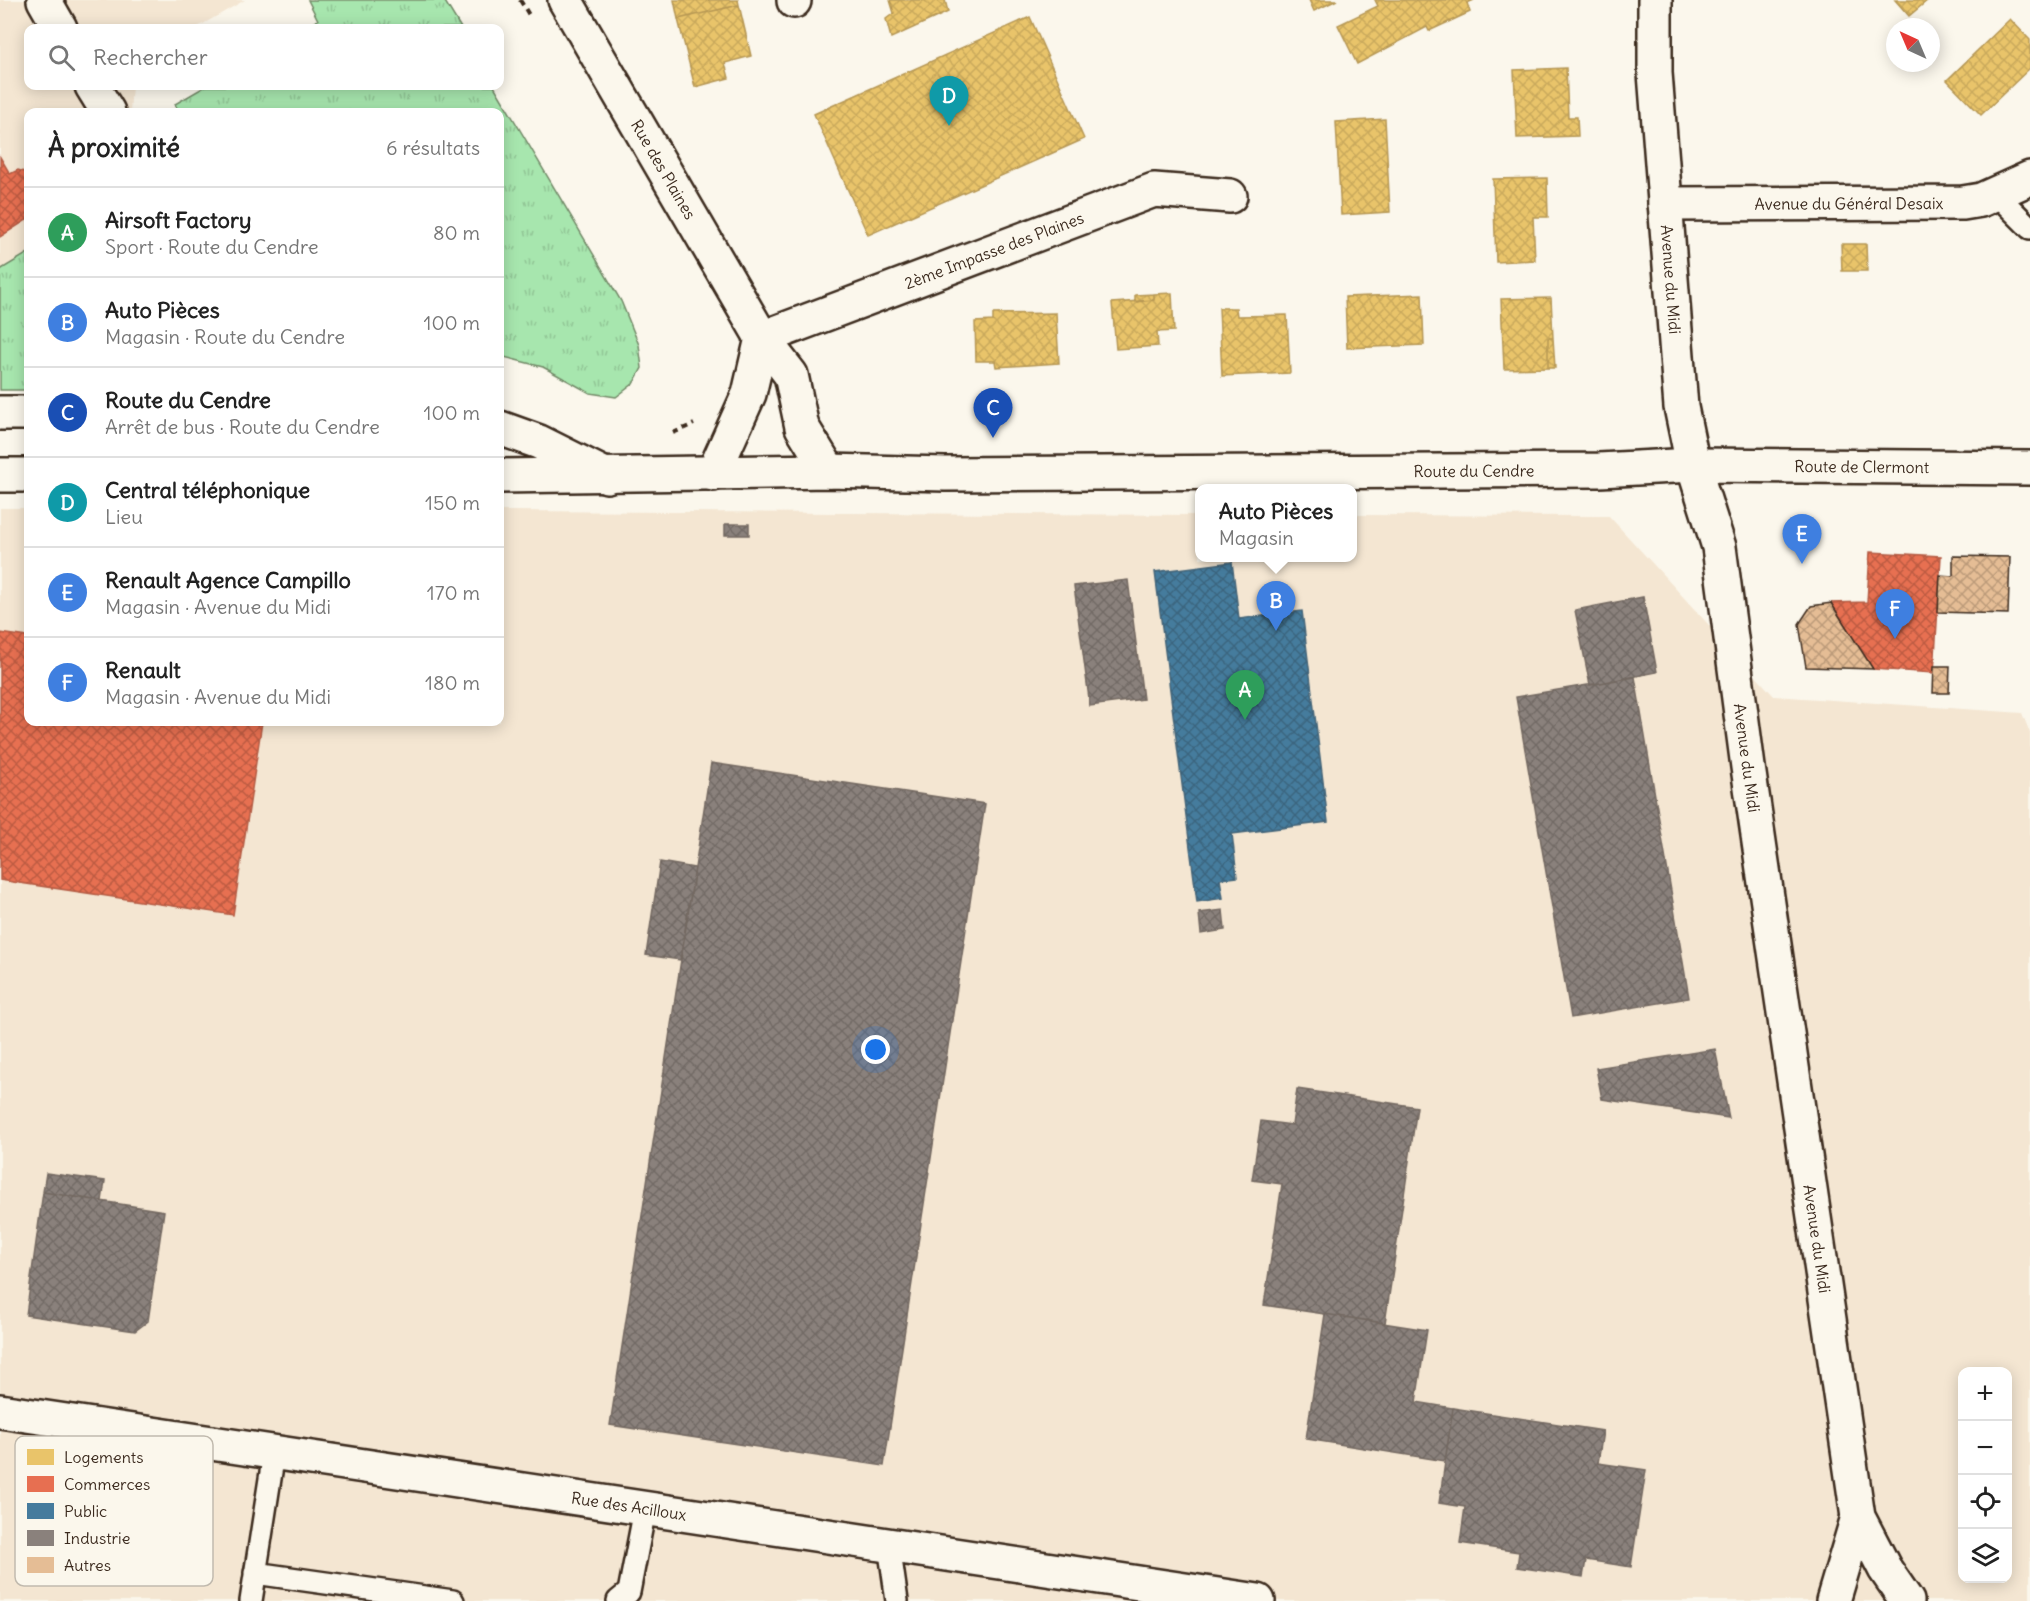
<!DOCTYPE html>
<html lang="fr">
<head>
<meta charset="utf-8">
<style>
  body { margin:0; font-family:Delius,sans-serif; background:#f2f2f2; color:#222 }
  .controls { position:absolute; right:18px; bottom:18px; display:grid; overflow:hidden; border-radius:12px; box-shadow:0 3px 15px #0003 }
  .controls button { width:54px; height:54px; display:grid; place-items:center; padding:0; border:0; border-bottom:2px solid #e0e0e0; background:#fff; color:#222; font:30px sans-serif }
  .compass { position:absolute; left:1886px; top:18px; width:54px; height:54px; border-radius:50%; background:#fff; box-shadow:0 3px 15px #0003; rotate:316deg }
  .you { position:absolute; left:876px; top:1050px; width:21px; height:21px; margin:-15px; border:4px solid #fff; border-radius:50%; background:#1a73e8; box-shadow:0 0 0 9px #1a73e833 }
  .badge { display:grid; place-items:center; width:39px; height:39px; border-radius:50%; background:#111827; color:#fff; font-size:20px; font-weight:700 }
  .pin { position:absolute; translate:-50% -50px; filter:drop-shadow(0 2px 3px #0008) }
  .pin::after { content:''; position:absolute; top:32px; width:21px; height:18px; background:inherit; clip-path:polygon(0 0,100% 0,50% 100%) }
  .popup { position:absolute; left:1195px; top:484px; width:162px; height:78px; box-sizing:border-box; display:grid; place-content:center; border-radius:12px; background:#fff; filter:drop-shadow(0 2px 4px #0005); font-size:20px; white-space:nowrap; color:#767676 }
  .popup b { font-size:22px; color:#222 }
  .popup::after { content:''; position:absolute; left:50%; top:100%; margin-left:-12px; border:12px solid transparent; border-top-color:#fff }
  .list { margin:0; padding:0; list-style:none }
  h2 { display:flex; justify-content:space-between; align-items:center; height:78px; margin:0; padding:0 24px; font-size:26px }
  h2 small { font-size:20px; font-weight:400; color:#767676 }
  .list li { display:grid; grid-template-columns:39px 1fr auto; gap:18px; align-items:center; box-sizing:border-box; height:90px; padding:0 24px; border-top:2px solid #e0e0e0 }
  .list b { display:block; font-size:22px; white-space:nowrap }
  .list p { margin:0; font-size:20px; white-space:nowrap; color:#767676 }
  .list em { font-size:20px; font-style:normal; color:#767676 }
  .icon { flex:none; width:33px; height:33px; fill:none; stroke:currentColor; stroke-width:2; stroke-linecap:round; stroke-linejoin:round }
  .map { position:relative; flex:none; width:2030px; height:1601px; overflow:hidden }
  .search { position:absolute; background:#fff; box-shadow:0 3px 15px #0003; left:24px; top:24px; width:480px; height:66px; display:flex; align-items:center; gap:15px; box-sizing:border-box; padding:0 21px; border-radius:12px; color:#767676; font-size:22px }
  .panel { position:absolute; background:#fff; box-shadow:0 3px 15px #0003; left:24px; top:108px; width:480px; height:618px; border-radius:12px }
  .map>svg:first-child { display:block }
  .built { fill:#f4e6d2; fill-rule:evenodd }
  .grass { fill:url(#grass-tufts); stroke:#718866; stroke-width:1.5 }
  .homes { fill:url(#homes-cross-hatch); stroke:#b59653; stroke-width:1.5 }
  .shops { fill:url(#shops-cross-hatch); stroke:#b35a42; stroke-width:1.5 }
  .public { fill:url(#public-cross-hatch); stroke:#426377; stroke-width:1.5 }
  .industry { fill:url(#industry-cross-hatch); stroke:#726760; stroke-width:1.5 }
  .building { fill:url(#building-cross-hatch); stroke:#3b2a1e; stroke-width:1.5 }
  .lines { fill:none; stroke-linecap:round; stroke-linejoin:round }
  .lane-casing { stroke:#3b2a1e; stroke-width:26 }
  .street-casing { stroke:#3b2a1e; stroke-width:38 }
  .secondary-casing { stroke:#3b2a1e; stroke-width:38 }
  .path { stroke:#3b2a1e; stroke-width:4; stroke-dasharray:6 4.5; stroke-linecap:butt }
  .lane { stroke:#fbf7ec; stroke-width:21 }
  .street { stroke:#fbf7ec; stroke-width:33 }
  .secondary { stroke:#fbf7ec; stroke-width:33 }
  .labels { text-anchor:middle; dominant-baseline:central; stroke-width:6; stroke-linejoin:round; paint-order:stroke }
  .street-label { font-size:16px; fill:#3b2a1e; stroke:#fbf7ec }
  .key { fill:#fbf7ec; stroke:#c1baae; stroke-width:1.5 }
  .key-label { font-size:16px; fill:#3b2a1e }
</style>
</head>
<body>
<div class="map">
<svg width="2030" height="1601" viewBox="0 0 2030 1601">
  <defs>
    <pattern id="grass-tufts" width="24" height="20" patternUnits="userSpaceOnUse" patternTransform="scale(1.5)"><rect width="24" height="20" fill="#a7e6ae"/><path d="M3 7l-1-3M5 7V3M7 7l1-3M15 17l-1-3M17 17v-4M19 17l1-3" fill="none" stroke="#91c595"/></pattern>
    <pattern id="homes-cross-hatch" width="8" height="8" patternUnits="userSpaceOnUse" patternTransform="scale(1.5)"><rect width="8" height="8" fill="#e9c46a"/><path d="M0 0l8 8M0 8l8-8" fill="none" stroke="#c9a95b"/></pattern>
    <pattern id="shops-cross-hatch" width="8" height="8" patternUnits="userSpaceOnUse" patternTransform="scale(1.5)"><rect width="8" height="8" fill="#e76f51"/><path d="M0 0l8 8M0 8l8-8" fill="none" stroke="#bc5b43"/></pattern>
    <pattern id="public-cross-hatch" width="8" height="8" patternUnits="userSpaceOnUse" patternTransform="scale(1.5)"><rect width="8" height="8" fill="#457b9d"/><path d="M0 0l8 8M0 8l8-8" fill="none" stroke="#3b657f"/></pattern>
    <pattern id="industry-cross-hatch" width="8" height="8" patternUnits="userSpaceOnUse" patternTransform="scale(1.5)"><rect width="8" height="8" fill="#8a817c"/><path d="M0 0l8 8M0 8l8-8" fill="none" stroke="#726a65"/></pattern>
    <pattern id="building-cross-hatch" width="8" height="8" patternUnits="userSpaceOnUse" patternTransform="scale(1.5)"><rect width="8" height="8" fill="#e5bd95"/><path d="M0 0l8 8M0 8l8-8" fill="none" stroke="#bb9a79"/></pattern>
  </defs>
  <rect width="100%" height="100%" fill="#fbf7ec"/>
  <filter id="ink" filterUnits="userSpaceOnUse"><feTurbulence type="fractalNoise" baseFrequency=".0167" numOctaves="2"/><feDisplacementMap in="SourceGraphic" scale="12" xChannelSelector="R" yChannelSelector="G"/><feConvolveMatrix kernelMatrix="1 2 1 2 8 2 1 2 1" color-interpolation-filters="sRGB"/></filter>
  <g filter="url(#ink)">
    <path class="built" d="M0 0H245L196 28H28V86H132L130 112H28V253L0 270Z
      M0 508H28V722H500V511L1199 515 1200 558H1352L1353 515 1609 516 1774 696 2022 713 2030 733V1601H0ZM1962 1372H2008V1578H1962Z"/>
    <path class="grass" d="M308 0H444L461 28H304L318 20Z
      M206 86H494L621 301 639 345 642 368 633 384 616 397 590 393 543 367 500 356V112H179L175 104Z
      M28 253V390H0V270Z"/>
    <path class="homes" d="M674 0H738L739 5 678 19Z
      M890 0H945L948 12 891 38 886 19 894 13Z
      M1309 0H1337L1314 11Z
      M1375 0H1474L1467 3 1470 12 1429 31 1427 27 1357 64 1338 25 1378 6Z
      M1895 0H1928L1909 16Z
      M739 5 751 56 725 63 729 78 695 87 678 19Z
      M1030 17 1084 139 868 235 814 114Z
      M2010 19 2030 40V68L1981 115 1947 80Z
      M1566 68 1568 117H1577L1578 136 1517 138 1514 70Z
      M1385 119 1390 212 1341 215 1336 122Z
      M1547 178 1548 217H1533L1535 260 1496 262 1493 179Z
      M1841 244H1866L1867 271H1842Z
      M1172 293 1174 331 1157 332 1158 346 1116 349 1112 303 1154 300V294Z
      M1154 294V300L1135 302V295Z
      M1422 294 1424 345 1347 348 1345 297Z
      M1551 298 1553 338H1548V368L1504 369 1501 299Z
      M1219 308H1236L1237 316 1287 315 1290 373 1222 376Z
      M1056 313 1059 363 996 367 995 361H976L975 322 993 321V314Z
      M1548 338H1553L1555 368H1548Z"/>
    <path class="shops" d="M0 157 10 174 18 170 28 173V219L0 237Z
      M1870 552 1941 556 1934 673 1873 669 1831 603 1867 602Z
      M0 633 28 637V722H262L233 915 0 880Z"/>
    <path class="public" d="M1232 562 1239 619 1302 611 1328 822 1232 834 1237 877 1220 879 1223 898 1197 902 1155 572Z"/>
    <path class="industry" d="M725 524H749V535H725Z
      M1128 580 1143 699 1090 706 1074 586Z
      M1643 597 1657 672 1590 685 1575 610Z
      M1635 677 1689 998 1571 1018 1516 697Z
      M711 763 985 804 884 1466 610 1425Z
      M660 862 695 868 680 960 646 955Z
      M1223 910 1225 930 1201 934 1199 913Z
      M1715 1049 1729 1118 1602 1099 1596 1068Z
      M1297 1089 1417 1107 1385 1323 1264 1305 1282 1184 1252 1180 1261 1121 1292 1125Z
      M46 1173 105 1181 102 1201 43 1192Z
      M43 1192 164 1211 148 1321 135 1331 26 1315Z
      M1325 1314 1427 1330 1416 1402 1453 1408 1445 1461 1306 1439Z
      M1453 1408 1603 1431 1598 1463 1646 1470 1631 1567 1586 1560 1583 1577 1517 1567 1519 1552 1460 1543 1465 1507 1439 1503Z"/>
    <path class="building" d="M1953 556 2010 557 2008 614 1938 612 1940 575 1953 576Z
      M1831 603 1873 669 1806 667 1799 624 1811 606Z
      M1934 666H1950L1949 693H1933Z"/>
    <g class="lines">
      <g class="lane-casing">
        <path id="lane" d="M1996 194 2030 228
          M889 1545 897 1601
          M255 1573 453 1601
          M251 1601 274 1453
          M618 1601 629 1592 645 1509"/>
      </g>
      <g class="street-casing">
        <g id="street">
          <path d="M44 0 60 28"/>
          <path id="s1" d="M565 0 762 338 791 375 802 427 829 471"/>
          <path d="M794 0V1"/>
          <path d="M92 86 108 112"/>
          <path id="s2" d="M1665 204 1963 203 1981 200 2030 178"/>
          <path id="s3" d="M762 338 1154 190 1230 196"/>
          <path d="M0 413H28"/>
          <path d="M500 428 539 442 607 476"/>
          <path d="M713 474 749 394 762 338"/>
          <path id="s4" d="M0 1411 1258 1601"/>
        </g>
      </g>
      <g class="secondary-casing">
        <g id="secondary">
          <path id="s5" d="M1655 0V73L1681 407 1693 465 1719 547 1748 767 1858 1517 1885 1569 1907 1601"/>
          <path d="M0 475H28"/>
          <path id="s6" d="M500 476 829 471 945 474 1599 470 1693 465 2030 468"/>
          <path d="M1833 1601 1858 1517"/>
        </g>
      </g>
      <path class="path" d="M520 0 529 15
        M673 433 694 424"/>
      <use href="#lane" class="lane"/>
      <use href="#street" class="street"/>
      <use href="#secondary" class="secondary"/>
    </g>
  </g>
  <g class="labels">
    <g class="street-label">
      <text stroke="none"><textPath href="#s1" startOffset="196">Rue des Plaines</textPath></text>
      <text stroke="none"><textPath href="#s2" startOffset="184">Avenue du Général Desaix</textPath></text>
      <text stroke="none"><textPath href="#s3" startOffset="248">2ème Impasse des Plaines</textPath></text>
      <text stroke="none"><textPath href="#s5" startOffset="280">Avenue du Midi</textPath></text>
      <text stroke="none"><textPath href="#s6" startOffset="1362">Route de Clermont</textPath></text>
      <text stroke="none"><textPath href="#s6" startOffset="974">Route du Cendre</textPath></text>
      <text stroke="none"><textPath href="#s5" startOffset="766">Avenue du Midi</textPath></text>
      <text stroke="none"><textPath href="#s5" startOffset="1252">Avenue du Midi</textPath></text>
      <text stroke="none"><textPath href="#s4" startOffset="636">Rue des Acilloux</textPath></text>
    </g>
  </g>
  <rect x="15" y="1436" width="198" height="150" rx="9" class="key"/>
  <rect x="27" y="1449" width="27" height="16" fill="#e9c46a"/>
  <rect x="27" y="1476" width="27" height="16" fill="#e76f51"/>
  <rect x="27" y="1503" width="27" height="16" fill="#457b9d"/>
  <rect x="27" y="1530" width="27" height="16" fill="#8a817c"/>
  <rect x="27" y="1557" width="27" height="16" fill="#e5bd95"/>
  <g class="key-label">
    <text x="64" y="1463">Logements</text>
    <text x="64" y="1490">Commerces</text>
    <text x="64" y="1517">Public</text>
    <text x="64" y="1544">Industrie</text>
    <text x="64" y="1571">Autres</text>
  </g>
</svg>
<div class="controls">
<button>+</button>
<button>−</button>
<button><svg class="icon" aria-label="locate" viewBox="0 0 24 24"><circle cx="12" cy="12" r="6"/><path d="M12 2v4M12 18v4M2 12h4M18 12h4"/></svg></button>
<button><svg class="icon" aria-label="layers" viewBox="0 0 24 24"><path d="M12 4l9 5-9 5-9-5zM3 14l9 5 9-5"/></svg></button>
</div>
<svg class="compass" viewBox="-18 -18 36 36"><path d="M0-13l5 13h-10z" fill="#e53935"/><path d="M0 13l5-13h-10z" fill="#767676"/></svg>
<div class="you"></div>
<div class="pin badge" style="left:1245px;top:720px;background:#2e9e5b">A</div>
<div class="pin badge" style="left:1276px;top:631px;background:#3f7fe0">B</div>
<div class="popup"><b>Auto Pièces</b>Magasin</div>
<div class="pin badge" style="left:993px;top:438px;background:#1a4fb4">C</div>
<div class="pin badge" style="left:949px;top:126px;background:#0f9aa8">D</div>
<div class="pin badge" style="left:1802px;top:564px;background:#3f7fe0">E</div>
<div class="pin badge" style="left:1895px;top:639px;background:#3f7fe0">F</div>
<div class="search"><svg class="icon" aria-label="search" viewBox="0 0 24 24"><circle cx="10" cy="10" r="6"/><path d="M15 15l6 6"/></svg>Rechercher</div>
<section class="panel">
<h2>À proximité<small>6 résultats</small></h2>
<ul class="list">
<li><span class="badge" style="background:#2e9e5b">A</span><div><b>Airsoft Factory</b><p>Sport · Route du Cendre</p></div><em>80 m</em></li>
<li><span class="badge" style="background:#3f7fe0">B</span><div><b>Auto Pièces</b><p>Magasin · Route du Cendre</p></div><em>100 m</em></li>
<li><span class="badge" style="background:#1a4fb4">C</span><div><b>Route du Cendre</b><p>Arrêt de bus · Route du Cendre</p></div><em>100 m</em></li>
<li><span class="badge" style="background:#0f9aa8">D</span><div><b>Central téléphonique</b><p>Lieu</p></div><em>150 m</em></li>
<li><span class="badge" style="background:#3f7fe0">E</span><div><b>Renault Agence Campillo</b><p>Magasin · Avenue du Midi</p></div><em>170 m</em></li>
<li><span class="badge" style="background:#3f7fe0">F</span><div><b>Renault</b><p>Magasin · Avenue du Midi</p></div><em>180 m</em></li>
</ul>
</section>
</div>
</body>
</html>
